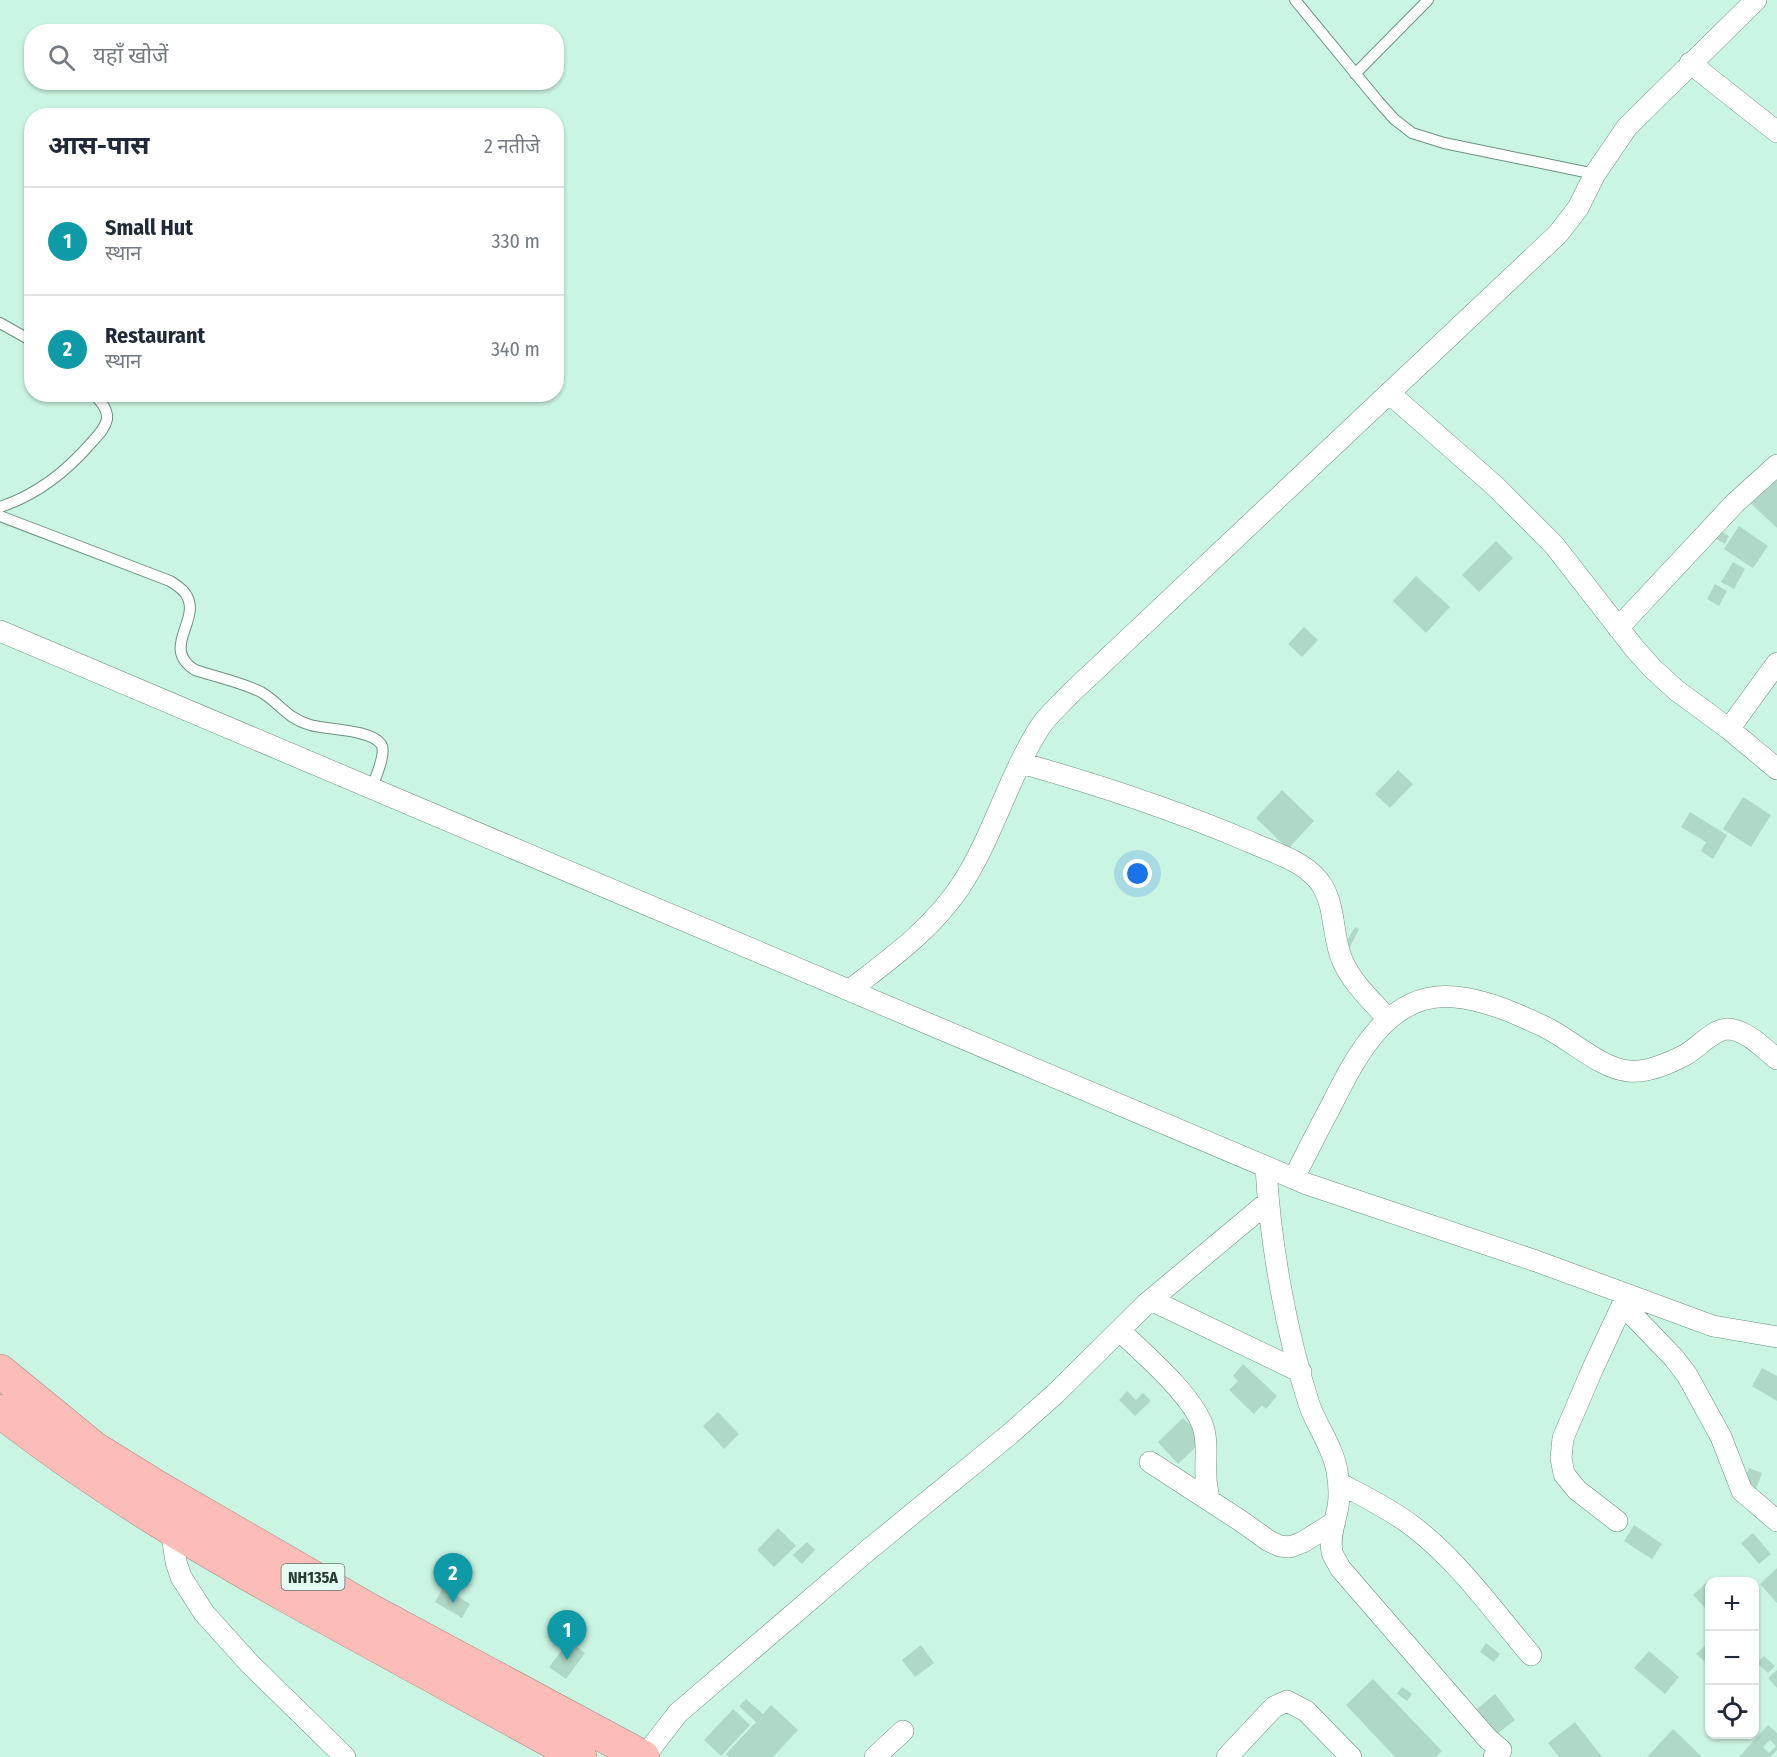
<!DOCTYPE html>
<html lang="hi">
<head>
<meta charset="utf-8">
<style>
  body { margin:0; font-family:"Fira Sans Condensed","Noto Sans Devanagari",sans-serif; background:#f2f2f3; color:#1f2937 }
  .controls { position:absolute; right:18px; bottom:18px; display:grid; overflow:hidden; border-radius:12px; box-shadow:0 2px 4px #0004 }
  .controls button { width:54px; height:54px; display:grid; place-items:center; padding:0; border:0; border-bottom:2px solid #e0e1e3; background:#fff; color:#1f2937; font:30px sans-serif }
  .you { position:absolute; left:1138px; top:874px; width:21px; height:21px; margin:-15px; border:4px solid #fff; border-radius:50%; background:#1a73e8; box-shadow:0 0 0 9px #1a73e833 }
  .badge { display:grid; place-items:center; width:39px; height:39px; border-radius:50%; background:#ca3a3f; color:#fff; font-size:20px; font-weight:700 }
  .pin { position:absolute; translate:-50% -50px; filter:drop-shadow(0 2px 3px #0008) }
  .pin::after { content:''; position:absolute; top:32px; width:21px; height:18px; background:inherit; clip-path:polygon(0 0,100% 0,50% 100%) }
  .list { margin:0; padding:0; list-style:none }
  h2 { display:flex; justify-content:space-between; align-items:center; height:78px; margin:0; padding:0 24px; font-size:26px }
  h2 small { font-size:20px; font-weight:400; color:#747a83 }
  .list li { display:grid; grid-template-columns:39px 1fr auto; gap:18px; align-items:center; box-sizing:border-box; height:108px; padding:0 24px; border-top:2px solid #e0e1e3 }
  .list b { display:block; font-size:22px; white-space:nowrap }
  .list p { margin:0; font-size:20px; white-space:nowrap; color:#747a83 }
  .list em { font-size:20px; font-style:normal; color:#747a83 }
  .icon { flex:none; width:33px; height:33px; fill:none; stroke:currentColor; stroke-width:2; stroke-linecap:round; stroke-linejoin:round }
  .map { position:relative; flex:none; width:1777px; height:1757px; overflow:hidden }
  .search { position:absolute; background:#fff; box-shadow:0 2px 4px #0004; left:24px; top:24px; width:540px; height:66px; display:flex; align-items:center; gap:15px; box-sizing:border-box; padding:0 21px; border-radius:24px; color:#747a83; font-size:22px }
  .panel { position:absolute; background:#fff; box-shadow:0 2px 4px #0004; left:24px; top:108px; width:540px; height:294px; border-radius:24px }
  .map>svg:first-child { display:block }
  .building { fill:#afd8c6; fill-rule:evenodd }
  .lines { fill:none; stroke-linecap:round; stroke-linejoin:round }
  .service-casing { stroke:#6a9181; stroke-width:12 }
  .minor-casing { stroke:#6a9181; stroke-width:22 }
  .trunk-casing { stroke:#b2847e; stroke-width:34 }
  .service { stroke:#fff; stroke-width:10 }
  .minor { stroke:#fff; stroke-width:21 }
  .trunk { stroke:#fcbcb8; stroke-width:33 }
  .labels { text-anchor:middle; dominant-baseline:central; stroke-width:4.5; stroke-linejoin:round; paint-order:stroke }
  .shield { fill:#e5fef3; stroke:#61756d; stroke-width:1.5 }
  .shield-label { font-size:16px; font-weight:bold; fill:#293a33 }
</style>
</head>
<body>
<div class="map">
<svg width="1777" height="1757" viewBox="0 0 1777 1757">
  <rect width="100%" height="100%" fill="#cbf5e3"/>
  <path class="building" d="M1777 475V528L1746 499Z
    M1739 526 1768 546 1753 568 1724 549Z
    M1719 530 1729 536 1725 544 1715 538Z
    M1496 541 1513 558 1479 592 1462 575Z
    M1733 562 1745 569 1734 589 1721 582Z
    M1416 576 1450 607 1426 633 1393 601Z
    M1715 584 1727 591 1719 606 1707 599Z
    M1304 627 1318 640 1302 657 1288 644Z
    M1398 770 1413 784 1390 808 1375 794Z
    M1282 790 1314 821 1288 849 1256 818Z
    M1743 797 1771 815 1751 847 1723 829Z
    M1690 812 1727 835 1713 859 1701 851 1706 842 1681 827Z
    M1355 927 1359 929 1350 947 1345 944Z
    M1243 1364 1277 1396 1266 1409 1262 1405 1254 1414 1229 1390 1238 1381 1233 1376Z
    M1762 1368 1777 1376V1401L1752 1386Z
    M1127 1391 1136 1400 1143 1393 1151 1401 1135 1416 1119 1400Z
    M718 1412 739 1434 724 1449 703 1426Z
    M1183 1418 1204 1439 1178 1464 1158 1442Z
    M1749 1468 1762 1473 1756 1489 1743 1484Z
    M1634 1525 1662 1544 1652 1559 1624 1541Z
    M778 1528 796 1546 774 1567 757 1550Z
    M1753 1533 1771 1554 1759 1564 1741 1543Z
    M807 1542 815 1550 802 1564 793 1555Z
    M1777 1568V1603L1760 1584Z
    M1710 1579 1713 1582H1710V1613L1693 1595Z
    M443 1588 470 1604 462 1618 435 1602Z
    M569 1641 585 1653 566 1679 549 1667Z
    M1710 1641V1655L1704 1661 1696 1654Z
    M1486 1643 1500 1654 1494 1662 1480 1652Z
    M921 1645 934 1663 915 1677 902 1660Z
    M1649 1651 1679 1677 1665 1694 1634 1668Z
    M1764 1656 1775 1666 1768 1673 1757 1663Z
    M1777 1670V1688L1768 1678Z
    M1373 1679 1442 1751 1436 1757H1395L1346 1705Z
    M1402 1687 1412 1694 1407 1701 1397 1694Z
    M1495 1694 1515 1720 1497 1734 1477 1709Z
    M746 1699 763 1714 771 1705 798 1730 773 1757H729L726 1754 756 1722 739 1706Z
    M733 1709 750 1725 721 1756 704 1740Z
    M1575 1722 1602 1757H1559L1548 1743Z
    M1768 1725 1777 1733V1750L1770 1757H1739ZM1770 1740 1776 1746 1769 1753 1763 1747Z
    M1673 1729 1702 1757H1647Z"/>
  <g class="lines">
    <g class="service-casing">
      <path id="service" d="M1295 0 1378 101 1394 119 1412 133 1444 143 1595 174
        M1355 74 1428 0
        M0 323 32 341
        M0 507C37 495 67 471 92 442 98 435 105 429 107 419 108 409 100 401 94 394
        M0 516 170 581C175 584 181 588 185 593 204 619 159 647 195 670 216 677 241 682 261 692 280 703 286 718 310 725 327 730 370 729 381 744 387 753 375 778 372 788"/>
    </g>
    <g class="minor-casing">
      <path id="minor" d="M1690 63 1777 132
        M1389 393 1495 486 1554 545 1635 649 1652 668 1676 690 1729 729 1777 769
        M1618 628 1735 503 1777 465
        M0 631 1307 1184 1536 1261 1713 1326 1777 1337
        M1729 729 1777 663
        M1021 763C1099 785 1175 810 1250 842 1274 853 1309 862 1323 887 1336 910 1332 938 1343 962 1353 984 1372 1001 1388 1019
        M850 990C891 958 930 931 960 887 993 837 1008 777 1040 727 1048 715 1061 704 1071 693L1558 234 1578 208 1595 174 1627 127 1756 0
        M1266 1167C1270 1242 1286 1332 1309 1404 1317 1427 1333 1447 1337 1471 1339 1483 1340 1495 1338 1507 1335 1522 1329 1537 1332 1552 1333 1557 1338 1563 1340 1568L1488 1739 1501 1750 1494 1757
        M1294 1178C1306 1154 1318 1130 1331 1106 1356 1056 1389 990 1455 997 1487 1000 1517 1014 1545 1027 1570 1039 1601 1069 1629 1071 1646 1073 1670 1063 1685 1055 1698 1048 1712 1030 1727 1029 1746 1029 1764 1049 1777 1059
        M1151 1300 1301 1372
        M1623 1305 1674 1358 1687 1375 1721 1437 1742 1491 1777 1521
        M1120 1331C1144 1354 1196 1398 1204 1430 1208 1445 1205 1461 1206 1477 1206 1484 1208 1492 1209 1500
        M1150 1462 1241 1521 1269 1541 1280 1546 1290 1547 1303 1542 1335 1522
        M1339 1483C1365 1497 1392 1510 1415 1528 1459 1562 1495 1613 1531 1655
        M1617 1521 1577 1490 1564 1474 1561 1458 1563 1438 1593 1368 1627 1295
        M171 1528 176 1562 181 1577 204 1613 250 1664 345 1757
        M644 1757 678 1713 867 1551 1010 1434 1055 1394 1146 1304 1268 1202
        M875 1757 903 1731
        M1227 1757 1274 1707 1287 1701 1306 1711 1351 1757"/>
    </g>
    <g class="trunk-casing">
      <path id="trunk" d="M0 1371 94 1448 157 1487 366 1608 643 1757
        M0 1411C94 1485 197 1546 301 1604 394 1656 487 1707 580 1757"/>
    </g>
    <use href="#service" class="service"/>
    <use href="#minor" class="minor"/>
    <use href="#trunk" class="trunk"/>
  </g>
  <g class="labels">
    <rect class="shield" x="281.5" y="1564" width="63" height="26" rx="4.5"/>
    <g class="shield-label">
      <text x="313" y="1577">NH135A</text>
    </g>
  </g>
</svg>
<div class="controls">
<button>+</button>
<button>−</button>
<button><svg class="icon" aria-label="locate" viewBox="0 0 24 24"><circle cx="12" cy="12" r="6"/><path d="M12 2v4M12 18v4M2 12h4M18 12h4"/></svg></button>
</div>
<div class="you"></div>
<div class="pin badge" style="left:567px;top:1660px;background:#0f9aa8">1</div>
<div class="pin badge" style="left:453px;top:1603px;background:#0f9aa8">2</div>
<div class="search"><svg class="icon" aria-label="search" viewBox="0 0 24 24"><circle cx="10" cy="10" r="6"/><path d="M15 15l6 6"/></svg>यहाँ खोजें</div>
<section class="panel">
<h2>आस-पास<small>2 नतीजे</small></h2>
<ul class="list">
<li><span class="badge" style="background:#0f9aa8">1</span><div><b>Small Hut</b><p>स्थान</p></div><em>330 m</em></li>
<li><span class="badge" style="background:#0f9aa8">2</span><div><b>Restaurant</b><p>स्थान</p></div><em>340 m</em></li>
</ul>
</section>
</div>
</body>
</html>
